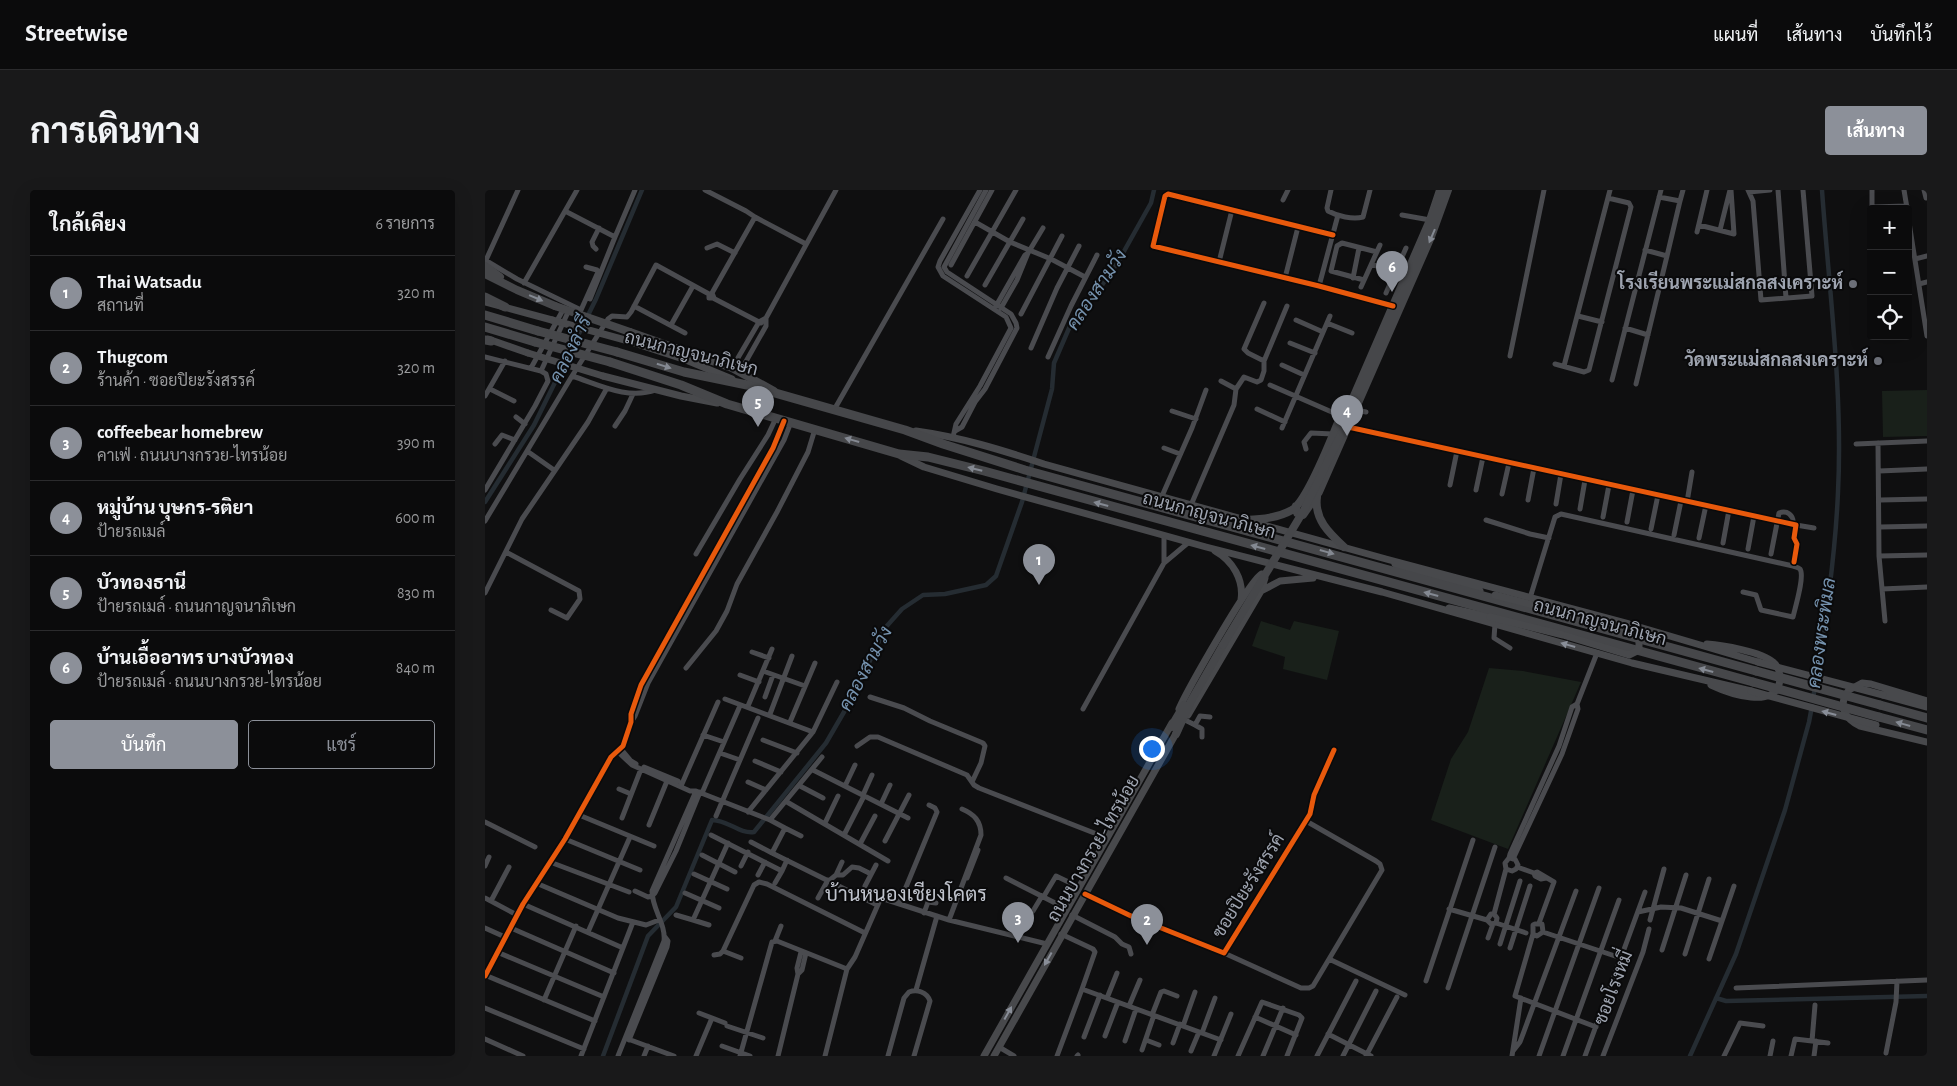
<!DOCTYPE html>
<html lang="th">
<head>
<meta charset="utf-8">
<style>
  body { margin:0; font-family:"Alegreya Sans",Sarabun,sans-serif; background:#19191a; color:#f1f3f6 }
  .controls { position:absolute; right:15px; top:15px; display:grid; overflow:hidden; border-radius:5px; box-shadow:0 5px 20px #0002 }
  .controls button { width:45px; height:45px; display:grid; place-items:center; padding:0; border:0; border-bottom:1px solid #2b2b2d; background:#0b0b0c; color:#f1f3f6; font:25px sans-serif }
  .you { position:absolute; left:666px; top:558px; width:18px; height:18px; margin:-12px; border:4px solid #fff; border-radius:50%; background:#1a73e8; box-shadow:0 0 0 8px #1a73e833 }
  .badge { display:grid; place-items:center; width:32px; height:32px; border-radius:50%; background:#8c9099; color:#fff; font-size:16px; font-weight:700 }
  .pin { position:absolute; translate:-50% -41px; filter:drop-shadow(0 1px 2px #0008) }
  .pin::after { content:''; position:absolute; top:26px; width:18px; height:15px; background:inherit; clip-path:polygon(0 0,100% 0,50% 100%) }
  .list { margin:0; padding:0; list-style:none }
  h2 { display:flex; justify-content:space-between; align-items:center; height:65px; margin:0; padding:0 20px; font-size:21px }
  h2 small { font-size:16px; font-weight:400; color:#9a9b9d }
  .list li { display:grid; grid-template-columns:32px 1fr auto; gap:15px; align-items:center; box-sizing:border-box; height:75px; padding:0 20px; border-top:1px solid #2b2b2d }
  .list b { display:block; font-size:19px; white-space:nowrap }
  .list p { margin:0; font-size:16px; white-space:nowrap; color:#9a9b9d }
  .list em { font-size:16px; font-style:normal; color:#9a9b9d }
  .actions { display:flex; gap:10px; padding:15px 20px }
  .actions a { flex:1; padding:11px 0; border:1px solid #8c9099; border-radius:5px; text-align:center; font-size:18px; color:#8c9099 }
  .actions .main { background:#8c9099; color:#fff }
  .icon { flex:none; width:28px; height:28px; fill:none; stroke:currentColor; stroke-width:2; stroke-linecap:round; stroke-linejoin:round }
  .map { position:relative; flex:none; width:1442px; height:866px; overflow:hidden; border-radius:5px }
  header { display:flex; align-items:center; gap:30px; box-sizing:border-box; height:70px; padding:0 25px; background:#0b0b0c; border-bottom:1px solid #2b2b2d }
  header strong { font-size:24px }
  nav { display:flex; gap:28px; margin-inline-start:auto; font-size:18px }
  .intro { display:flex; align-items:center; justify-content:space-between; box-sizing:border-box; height:120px; padding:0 30px }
  h1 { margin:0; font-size:35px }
  .button { padding:12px 22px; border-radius:5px; background:#8c9099; color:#fff; font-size:18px; font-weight:700 }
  main { display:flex; gap:30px; padding:0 30px }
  aside { flex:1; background:#0b0b0c; border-radius:5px; box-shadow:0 5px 20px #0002 }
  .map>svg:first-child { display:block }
  .green { fill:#19201a }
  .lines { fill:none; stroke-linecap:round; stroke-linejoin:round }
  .canal { stroke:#252c32; stroke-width:4.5 }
  .street { stroke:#4a4b4f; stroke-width:5 }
  .secondary { stroke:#48494c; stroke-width:7 }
  .primary { stroke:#46474a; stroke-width:8 }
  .highway { stroke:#46474a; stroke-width:9 }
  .secondary-bridge { stroke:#48494c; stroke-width:7 }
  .primary-bridge { stroke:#46474a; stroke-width:8 }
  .highway-bridge { stroke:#46474a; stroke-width:9 }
  .cycleway-casing { stroke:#0a0a0b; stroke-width:8 }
  .cycleway { stroke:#e8590c; stroke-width:5 }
  .oneway { fill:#848992 }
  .oneway2 { fill:#898e98 }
  .poi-dot { fill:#6d7079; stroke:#0a0a0b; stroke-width:2 }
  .labels { text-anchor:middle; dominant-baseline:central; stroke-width:4; stroke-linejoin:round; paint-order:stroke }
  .poi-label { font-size:18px; font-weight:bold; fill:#9fa5b1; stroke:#0a0a0b; text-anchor:end }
  .street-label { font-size:18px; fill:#9fa5b1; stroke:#0a0a0b }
  .water-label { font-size:19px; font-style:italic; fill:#7592ae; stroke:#0a0a0b }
  .quarter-label { font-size:20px; fill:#c0c4cd; stroke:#0a0a0b }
</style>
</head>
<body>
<header>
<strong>Streetwise</strong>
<nav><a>แผนที่</a><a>เส้นทาง</a><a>บันทึกไว้</a></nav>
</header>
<div class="intro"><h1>การเดินทาง</h1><a class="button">เส้นทาง</a></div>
<main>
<aside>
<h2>ใกล้เคียง<small>6 รายการ</small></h2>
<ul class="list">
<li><span class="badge">1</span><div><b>Thai Watsadu</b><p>สถานที่</p></div><em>320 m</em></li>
<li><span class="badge">2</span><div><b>Thugcom</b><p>ร้านค้า · ซอยปิยะรังสรรค์</p></div><em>320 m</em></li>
<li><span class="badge">3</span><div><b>coffeebear homebrew</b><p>คาเฟ่ · ถนนบางกรวย-ไทรน้อย</p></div><em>390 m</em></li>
<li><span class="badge">4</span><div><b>หมู่บ้าน บุษกร-รติยา</b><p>ป้ายรถเมล์</p></div><em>600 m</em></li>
<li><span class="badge">5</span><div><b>บัวทองธานี</b><p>ป้ายรถเมล์ · ถนนกาญจนาภิเษก</p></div><em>830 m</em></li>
<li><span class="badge">6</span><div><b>บ้านเอื้ออาทร บางบัวทอง</b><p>ป้ายรถเมล์ · ถนนบางกรวย-ไทรน้อย</p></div><em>840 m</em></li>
</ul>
<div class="actions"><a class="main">บันทึก</a><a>แชร์</a></div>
</aside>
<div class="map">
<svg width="1442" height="866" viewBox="0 0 1442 866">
  <rect width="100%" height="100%" fill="#0f0f10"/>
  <path class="green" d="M1442 200V246L1398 247 1397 201Z
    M776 431 805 440 809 431 854 441 842 490 798 479 800 467 767 456Z
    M1004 478 1038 481 1096 492 1023 659 946 630 966 569 983 542Z"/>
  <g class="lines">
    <path class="canal" d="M0 312 49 235 111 109 157 0
      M1328 509C1339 440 1350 372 1353 302 1358 202 1344 100 1337 0
      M1231 808 1241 811 1442 806
      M118 866 163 746 191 717 227 630C243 630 254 644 269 642L341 553 370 503 400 438 417 419 438 405 460 404 501 395 511 386 537 312 567 199 569 173 588 129 615 98 633 72 666 13 669 0
      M1205 866 1251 764 1300 620 1324 532 1327 516"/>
    <path class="street" d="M220 0 261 21 270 27
      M846 0 842 18 843 21C852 26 868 30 878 27L885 0
      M1263 0 1268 11 1276 110 1327 106 1318 0
      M1293 0 1301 108
      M1387 0V17L1422 16
      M1419 0 1422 18
      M1439 0 1441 8
      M1264 2 1285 0
      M1174 7 1195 11 1198 0
      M798 10 803 0
      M80 21 130 47 105 109
      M917 25 945 30
      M1423 26 1442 146
      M490 32 525 52 566 69 600 87
      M1214 35 1249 44 1246 0
      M1235 40 1245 0
      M1212 42 1222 0
      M848 45 683 4 680 6 668 56 834 96 908 116
      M130 47 150 0
      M222 58 232 54 250 63
      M111 59 108 56 107 52 114 38
      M1160 60 1182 66 1195 11
      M1430 69 1442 66
      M0 70 32 89 96 120 113 82 112 80 101 77
      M1 70 33 0
      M734 72 747 20
      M887 74 920 89
      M466 75 507 0
      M482 86 531 0
      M800 88 813 37
      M868 88 874 58
      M879 90 846 81 852 56 857 53 892 62
      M39 93 92 0
      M1434 94 1442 92
      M500 95 538 29
      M834 96 853 25
      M876 97 895 55
      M227 103 270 27 321 54
      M901 103 921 58
      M228 108 276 133
      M779 113 759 159 763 163 779 171
      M149 116 200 143
      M511 116 540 65 543 63 558 38
      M516 118 532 90 543 63
      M536 124 577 46
      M1093 126 1117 132
      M811 130 838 142
      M842 133 845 126
      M186 135 208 96
      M1140 138 1163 145
      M805 153 830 163
      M546 158 572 98 594 56
      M1025 166 1059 0
      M0 167 56 181 61 184 63 191 50 216 0 300
      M563 167 586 116 612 65
      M1070 174 1099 182 1104 180 1146 17 1144 13 1123 8
      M797 175 819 185
      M1079 176 1125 0
      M46 178 79 118
      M247 178 274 132 281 128
      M56 181 84 120
      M255 182 281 136V128L351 0
      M1127 190 1176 0
      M736 191 751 199
      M1151 194 1182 66
      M785 195 856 226
      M5 199 29 211
      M171 200C142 210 115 195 87 186L123 129 127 126 142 127 146 122 171 75 224 104 227 103 229 108H224V104
      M0 206 20 171
      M772 219 800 232
      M349 220 458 29
      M871 220 881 222
      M687 221 711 229
      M31 227 40 234
      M130 236 140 221 148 204
      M863 237 1311 335 1309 348 1312 354 1309 372
      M797 238 842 133 867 143
      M470 241 477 237 490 212 500 199 532 138 531 133 526 124 462 82 459 77 501 0
      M468 247 471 234 495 196 526 138 521 127 458 86 453 77 455 71 495 0
      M1393 253 1394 366 1400 431
      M10 254 17 245 30 250
      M1371 254 1442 251
      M679 258 695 264
      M821 259 819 252 826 243 848 244
      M42 261 69 280
      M1394 281 1442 279
      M965 295 972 261
      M991 300 998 267
      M1017 304 1024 273
      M677 306 707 238 721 200
      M1043 310 1049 278
      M1395 310 1442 309
      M1202 312 1207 282
      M1071 314 1076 284
      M706 315 749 215 751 199 759 187 772 192 776 190 779 181V171L802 116
      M1095 319 1100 290
      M1118 327 1124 295
      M1001 330 1045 344 1064 348
      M0 331 87 186
      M1142 332 1148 300
      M1311 335 1329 338
      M1395 337 1442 336
      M1166 339 1173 305
      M679 345V373
      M1189 345 1196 311
      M1214 348 1221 315
      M1238 353 1244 320
      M1263 359 1269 326
      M21 362 94 401 95 409 82 428 66 420
      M211 364 255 289 283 245 291 228
      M1286 364 1294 323C1302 320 1309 325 1308 334
      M1394 366 1442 365
      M1397 399 1442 397
      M0 403 37 329 103 232 122 198
      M1045 408 1070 327 1076 324 1308 376C1310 377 1313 377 1315 379 1320 386 1310 418 1308 427L1276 420 1271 405 1258 402
      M1010 434 1009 448 1025 458
      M267 462 284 468
      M201 478 231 441 242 421 252 394 292 322 323 262 330 239
      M278 481 320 496
      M255 485 274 492
      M280 507 288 485
      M385 507 419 518 445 531 498 553 500 556 496 573 487 592
      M240 509 328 542 263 622
      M263 516 287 459
      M598 519 679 373 704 352
      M285 524 307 466
      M700 530 710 535 715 526 725 527
      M146 532 150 526 163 493 299 250 306 232
      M305 532 330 473
      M710 535 717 539V547
      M328 542 352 492
      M218 545 239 552
      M278 550 312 563
      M372 556 385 547H393L482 585 489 595 494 598 622 648
      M136 559 146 571 151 574
      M132 561 147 575 205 601H211L285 630 300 638 287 663 392 715
      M235 563 255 570
      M270 571 296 582
      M159 577 193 591
      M328 580 423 628
      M263 592 281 600
      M196 596 233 512
      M315 596 338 608
      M360 596 370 575
      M134 599 146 604
      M217 603 254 518
      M378 605 387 585
      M302 612 403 671
      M396 614 405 595
      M94 625 169 656
      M231 626 273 528
      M137 628 156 579
      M285 630 337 567
      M0 632 50 657
      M340 633 353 606
      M164 635 182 591
      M300 638 316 646
      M226 645 297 681 302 670
      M359 645 379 606
      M80 649 155 680
      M400 651 424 605
      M266 652 287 663
      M375 654 390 626
      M217 665 250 682
      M1024 668 1025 664 1074 556 1087 517 1092 514 1112 463
      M1028 669 1077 564 1093 519 1092 514
      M65 672 144 702
      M0 676 4 667
      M256 676 263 662
      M1032 677 1049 683 1052 682 1069 692 1054 733
      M1049 683 1050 686 1056 689 1061 688
      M209 684 242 699
      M273 685 280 672
      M351 685 357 672
      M482 688 493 660
      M521 688 582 719
      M345 690 351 685H358L367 677 374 678 386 684
      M51 693 133 728 161 735 174 730
      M290 693 297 681
      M380 696 391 675
      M150 701 163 707 167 706
      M200 703 234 718
      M600 704 646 726 739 763 825 624 829 605 849 560
      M167 706 170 703 191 661 215 602
      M559 706 571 686 594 697
      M0 708 32 725
      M333 708 343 690
      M6 711 24 677
      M38 714 138 758
      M414 714 452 622 450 618 444 615
      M964 719 1002 730 1006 734 1011 733 1012 728 1009 724H1006L1002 730
      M548 721 557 706
      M1153 722 1176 717 1196 718 1237 731
      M439 723 443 712 451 713
      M1009 724 1021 679 1020 673 1024 668 1030 669 1033 675 1031 679 1027 681 1021 679
      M191 725 208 730 243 653
      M587 725 630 747 637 754 644 757 646 764
      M208 730 224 735
      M464 730 496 645C496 631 489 624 477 619
      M1165 730 1179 679
      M1011 733 1041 743
      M0 738 20 747
      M26 738 129 783
      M103 742 145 647
      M1058 742 1136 768
      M576 744 608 759 610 762 597 799 736 850
      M1048 744 1052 746 1058 742 1057 734H1050L1048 735V744L1030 806 1111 837
      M1003 748 1008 734
      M290 751 296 736
      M1015 754 1035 691
      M1025 758 1045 696
      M1177 760 1201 685
      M238 761 256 768
      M12 762 119 807
      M739 763 816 798H824L828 796 897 680 895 674 891 671 821 631
      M1200 764 1224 689
      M229 765 235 764 238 761 269 695 274 692 282 694 380 743
      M844 769 920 805
      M1224 769 1249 696
      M313 784 317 780 321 763
      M0 785 110 831
      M0 786 38 714 80 649 126 567 138 556 146 532V524L156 495 288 258 299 231
      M941 791 988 650
      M963 798 1010 657
      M1251 798 1442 790
      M431 800 452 726
      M622 808 632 783
      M59 810 91 736
      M644 816 655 790
      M0 818 99 859
      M214 823 240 833
      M667 825 676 802 679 801 692 806
      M770 827 811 845
      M242 836 278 848
      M698 836 710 802
      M717 843 730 808
      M843 844 886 866
      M620 846 633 812
      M599 847 615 805
      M0 849 38 866
      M143 849 189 866
      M144 850 182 757 183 751 180 747
      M661 850 674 855
      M640 851 651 819
      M1327 851 1343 853
      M688 853 695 834
      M237 856 265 866
      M514 857 529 866
      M657 860 669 825
      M706 861 714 842
      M1028 861 1035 852 1091 701
      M1401 863 1411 812 1412 791
      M96 866 148 732
      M133 866 179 751C181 734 167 719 167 701L211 601
      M159 866 163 856
      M211 866 227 828
      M255 866 287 752 292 751 362 779
      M293 866 313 784 312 778 316 762
      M340 866 362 779 370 767 395 710 399 709 464 730 562 754
      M403 866 419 808 424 802C432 799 442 802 445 811L429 866
      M572 866 597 799
      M592 866 593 865
      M729 866 746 824
      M753 866 777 812 814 825 817 828 802 866
      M778 866 798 818
      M832 866 871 791
      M858 866 891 801
      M881 866 912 807
      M1027 866 1036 808
      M1054 866 1114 698
      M1078 866 1134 710
      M1100 866 1160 702
      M1118 866 1158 762 1164 739
      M1239 866 1255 833 1278 836
      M1285 866 1288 851
      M1306 866 1310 849 1327 851 1330 815
      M1329 866 1331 851"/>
    <path class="secondary" d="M0 112 67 130
      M3 149 43 163
      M140 150 201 170 247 189
      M118 186 196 206 232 213
      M431 241C475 247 517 260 559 274L901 369 1144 434 1273 472
      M416 266 439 277 512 299 721 357 897 402 1147 473 1266 501
      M730 361C748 371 759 390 756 410
      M910 374 921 379 995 401
      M776 401 795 391 828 388
      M964 418 1005 427
      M1222 454C1237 455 1277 462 1288 472 1293 476 1295 483 1295 489 1293 521 1243 503 1226 495
      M1398 505 1442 517
      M1442 511 1386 494 1377 493 1364 500C1352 515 1360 529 1375 536L1442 552
      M694 519C702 501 766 387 777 384L780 388 776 401 703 525
      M499 866 687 533
      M509 866 693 540"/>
    <path class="primary" d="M0 76 15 87
      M0 84 32 100 70 116
      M145 142 247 178 289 201
      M855 238 945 30 955 0
      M832 307C829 329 844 343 859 357
      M811 316 812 323 818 325 834 302 946 47 963 0
      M761 330C777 329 793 328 807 320 823 310 846 249 854 230
      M686 537 699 515
      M691 544 706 511 738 455"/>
    <path class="highway" d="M0 107 20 117
      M0 125 53 141
      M0 137 50 152
      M0 150 6 151
      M132 162 199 182 262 195 420 240 458 254 540 280 1271 481
      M125 172 196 195 242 214 414 264 443 267 499 281 1268 492
      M1395 515 1442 528
      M1394 527 1442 540"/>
    <path class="secondary-bridge" d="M67 130 140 150
      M43 163 118 186
      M1005 427 1078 445 1144 465 1152 461 1154 457V448L1148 441 1010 405
      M1273 472 1398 505
      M1266 501 1391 535"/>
    <path class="primary-bridge" d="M70 116 145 142
      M738 455 819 320 858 240"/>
    <path class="highway-bridge" d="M53 141 132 162
      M50 152 125 172
      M1271 481 1395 515
      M1268 492 1394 527"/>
    <g class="cycleway-casing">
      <path id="cycleway" d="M848 45 683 4 680 6 668 56 834 96 908 116
        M863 237 1311 335 1309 348 1312 354 1309 372
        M600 704 646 726 739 763 825 624 829 605 849 560
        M0 786 38 714 80 649 126 567 138 556 146 532V524L156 495 288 258 299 231"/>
    </g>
    <use href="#cycleway" class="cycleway"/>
  </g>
  <defs><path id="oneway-solid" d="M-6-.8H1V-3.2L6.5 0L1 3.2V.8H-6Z" transform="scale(1.25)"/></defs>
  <g class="oneway">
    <use href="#oneway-solid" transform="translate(947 46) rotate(113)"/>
    <use href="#oneway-solid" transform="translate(51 108) rotate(23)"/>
    <use href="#oneway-solid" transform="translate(179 176) rotate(17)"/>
    <use href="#oneway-solid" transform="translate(367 250) rotate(-164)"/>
    <use href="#oneway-solid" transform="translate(490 279) rotate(-166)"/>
    <use href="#oneway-solid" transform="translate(616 314) rotate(-165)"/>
    <use href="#oneway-solid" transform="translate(773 357) rotate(-165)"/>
    <use href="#oneway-solid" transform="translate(842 362) rotate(16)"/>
    <use href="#oneway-solid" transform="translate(946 404) rotate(-165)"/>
    <use href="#oneway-solid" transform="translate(1221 480) rotate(-165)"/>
    <use href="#oneway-solid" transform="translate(1418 534) rotate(-164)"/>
  </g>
  <g class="oneway2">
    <use href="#oneway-solid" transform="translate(1083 455) rotate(-164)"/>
    <use href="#oneway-solid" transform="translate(1344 523) rotate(-165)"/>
    <use href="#oneway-solid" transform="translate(563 769) rotate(119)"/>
    <use href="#oneway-solid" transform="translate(523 823) rotate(-61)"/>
  </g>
  <g class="poi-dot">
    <circle cx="1368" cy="94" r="5"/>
    <circle cx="1393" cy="171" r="5"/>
  </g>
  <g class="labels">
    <g class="poi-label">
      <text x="1358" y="94">โรงเรียนพระแม่สกลสงเคราะห์</text>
      <text x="1383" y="171">วัดพระแม่สกลสงเคราะห์</text>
    </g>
    <g class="street-label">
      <text transform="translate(206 164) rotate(14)">ถนนกาญจนาภิเษก</text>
      <text transform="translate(724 326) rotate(15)">ถนนกาญจนาภิเษก</text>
      <text transform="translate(1115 433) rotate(15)">ถนนกาญจนาภิเษก</text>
      <text transform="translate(609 659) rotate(-60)">ถนนบางกรวย-ไทรน้อย</text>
      <text transform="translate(764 696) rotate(-58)">ซอยปิยะรังสรรค์</text>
      <text transform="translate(1129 798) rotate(-69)">ซอยโรงหมี่</text>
    </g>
    <g class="water-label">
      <text transform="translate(612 100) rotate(-56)">คลองสามวัง</text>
      <text transform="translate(86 160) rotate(-64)">คลองลำรี</text>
      <text transform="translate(1337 443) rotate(-82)">คลองพระพิมล</text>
      <text transform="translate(381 479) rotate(-62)">คลองสามวัง</text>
    </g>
    <g class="quarter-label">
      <text x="421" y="705">บ้านหนองเชียงโคตร</text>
    </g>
  </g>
</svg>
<div class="controls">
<button>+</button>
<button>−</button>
<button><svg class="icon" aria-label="locate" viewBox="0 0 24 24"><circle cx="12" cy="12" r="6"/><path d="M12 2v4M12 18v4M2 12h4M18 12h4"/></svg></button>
</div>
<div class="you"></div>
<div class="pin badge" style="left:554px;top:395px">1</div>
<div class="pin badge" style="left:662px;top:755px">2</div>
<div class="pin badge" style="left:533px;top:753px">3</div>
<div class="pin badge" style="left:862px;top:246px">4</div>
<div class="pin badge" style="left:273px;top:237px">5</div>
<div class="pin badge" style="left:907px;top:102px">6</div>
</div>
</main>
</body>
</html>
